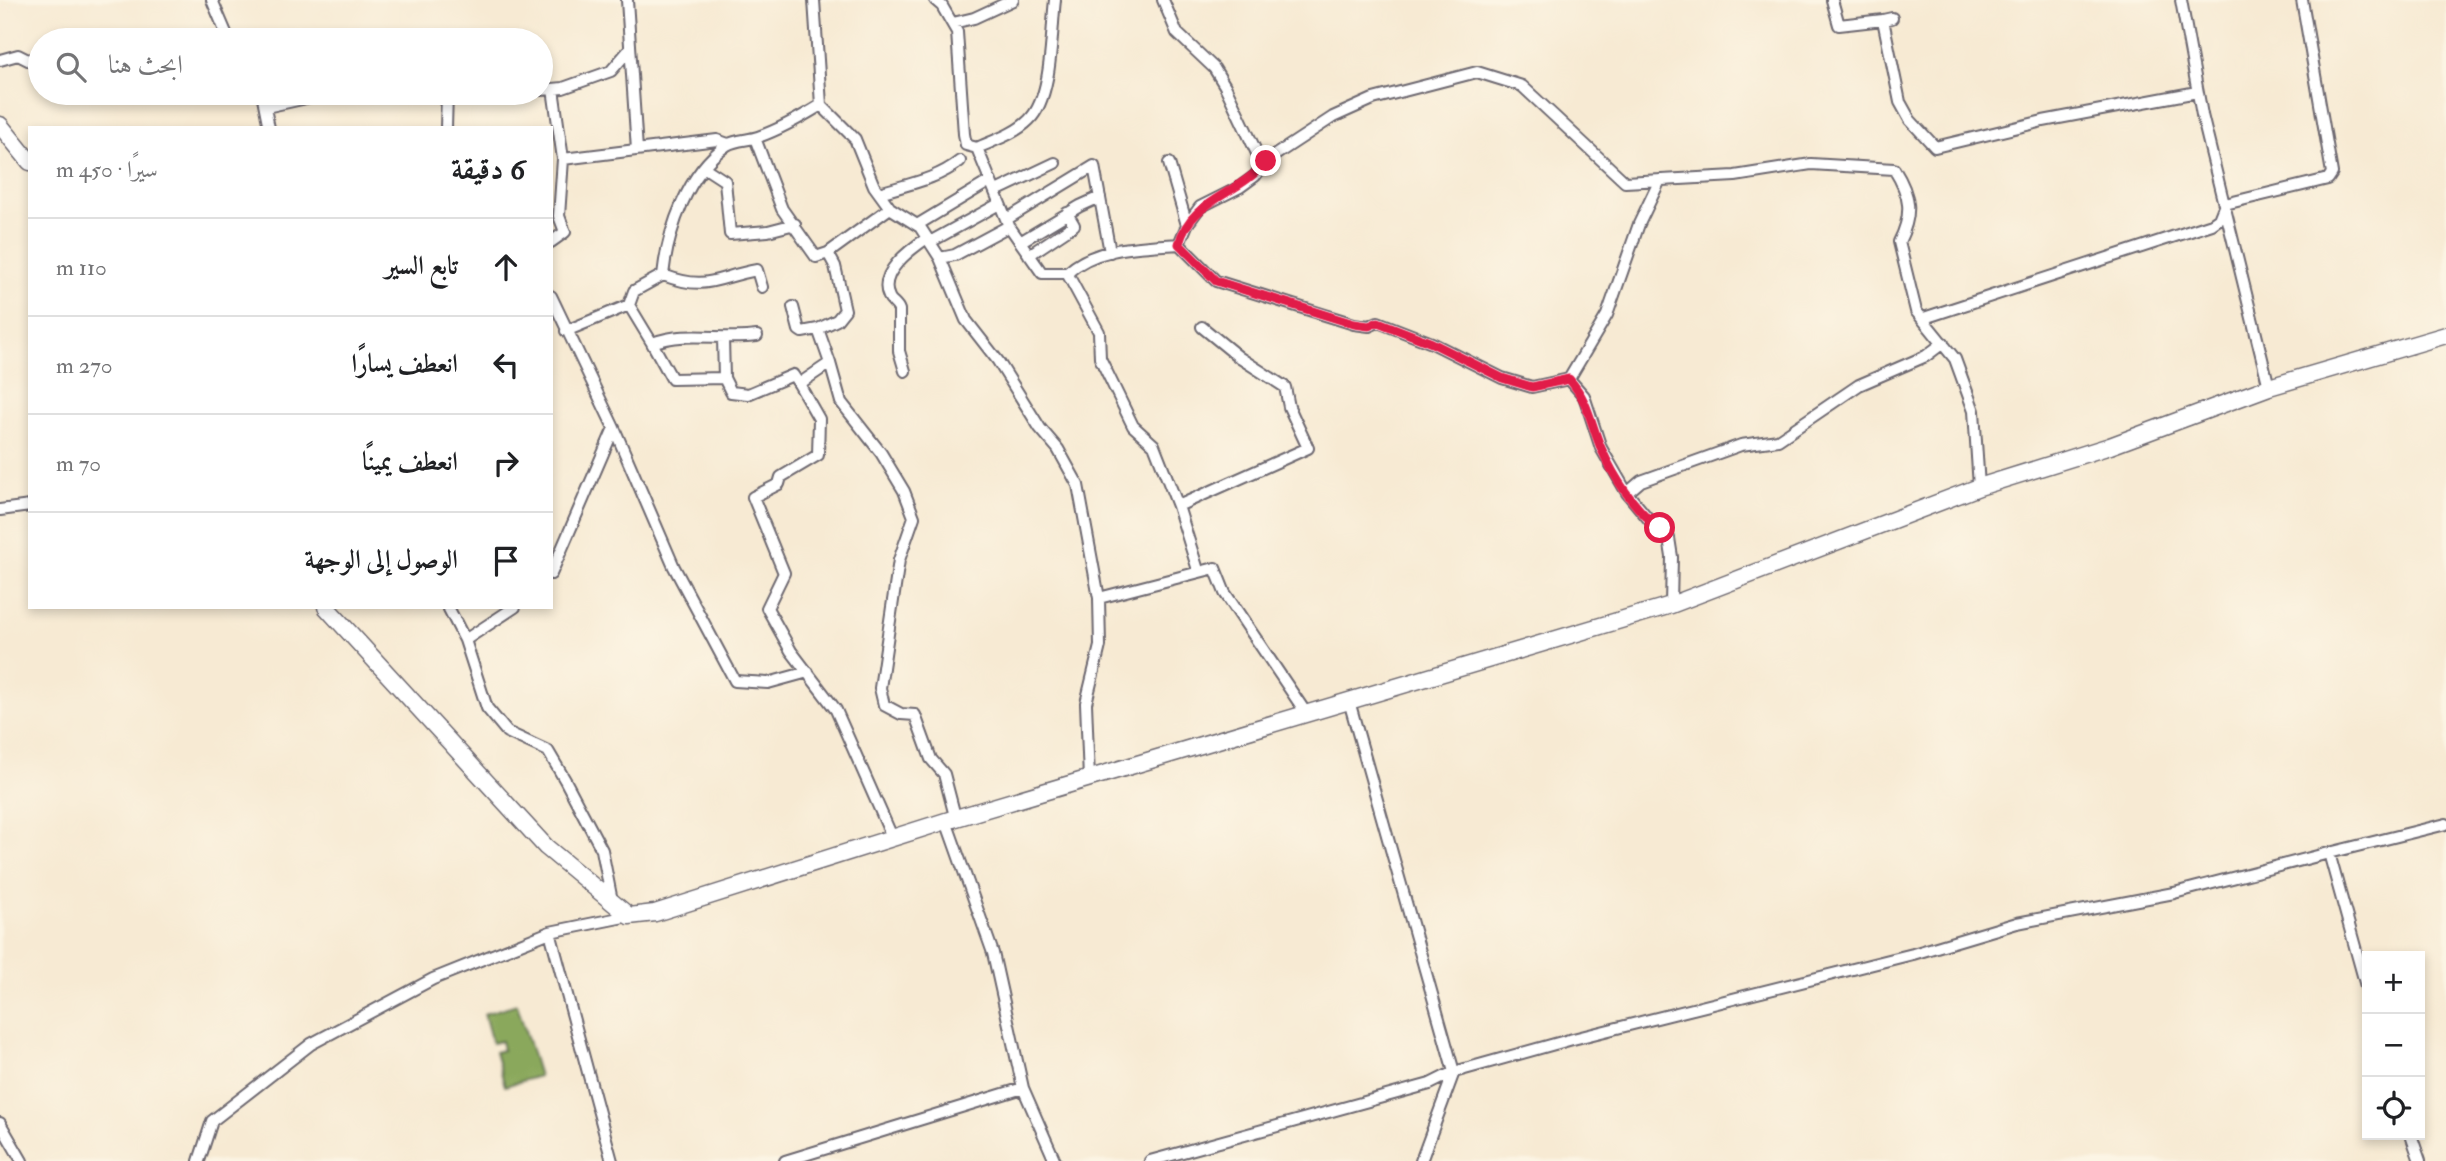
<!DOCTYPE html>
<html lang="ar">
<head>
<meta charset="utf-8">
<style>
  body { margin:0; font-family:"IM FELL Double Pica",Amiri,serif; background:#f6f6f6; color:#202124; direction:rtl }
  .controls { position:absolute; right:21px; bottom:21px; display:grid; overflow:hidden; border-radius:0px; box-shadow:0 4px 10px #0003 }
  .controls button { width:63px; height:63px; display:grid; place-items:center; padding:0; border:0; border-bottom:2px solid #e0e0e0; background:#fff; color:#202124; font:35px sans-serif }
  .stop { position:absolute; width:21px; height:21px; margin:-16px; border:5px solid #e11d48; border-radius:50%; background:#fff }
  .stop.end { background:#e11d48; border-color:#fff; box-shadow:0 2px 7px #0008 }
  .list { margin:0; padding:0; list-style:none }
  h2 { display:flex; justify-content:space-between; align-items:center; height:91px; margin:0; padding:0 28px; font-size:30px }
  h2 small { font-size:23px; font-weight:400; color:#757577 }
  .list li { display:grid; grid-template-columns:46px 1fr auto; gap:21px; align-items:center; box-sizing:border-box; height:98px; padding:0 28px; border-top:2px solid #e0e0e0 }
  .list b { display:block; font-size:26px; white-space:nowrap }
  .list em { font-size:23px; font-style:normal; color:#757577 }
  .icon { flex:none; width:38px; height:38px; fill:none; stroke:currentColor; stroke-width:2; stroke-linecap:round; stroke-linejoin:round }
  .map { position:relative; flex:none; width:2446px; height:1161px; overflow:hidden; direction:ltr }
  .search { position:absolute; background:#fff; box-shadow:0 4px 10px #0003; left:28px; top:28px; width:525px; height:77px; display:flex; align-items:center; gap:18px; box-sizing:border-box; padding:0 24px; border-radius:38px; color:#757577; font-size:26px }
  .panel { position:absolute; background:#fff; box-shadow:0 4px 10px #0003; left:28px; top:126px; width:525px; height:483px; border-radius:0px; direction:rtl }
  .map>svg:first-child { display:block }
  .forest { fill:#8aa85b; stroke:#56654b; stroke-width:2 }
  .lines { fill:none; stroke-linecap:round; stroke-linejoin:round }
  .street-casing { stroke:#6d6870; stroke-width:14 }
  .secondary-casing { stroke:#6d6870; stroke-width:19 }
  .street { stroke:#fff; stroke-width:10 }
  .secondary { stroke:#fff; stroke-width:16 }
  .route { stroke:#e11d48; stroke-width:9 }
</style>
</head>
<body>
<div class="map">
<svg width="2446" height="1161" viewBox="0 0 2446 1161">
  <rect width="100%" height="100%" fill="#fcf5e5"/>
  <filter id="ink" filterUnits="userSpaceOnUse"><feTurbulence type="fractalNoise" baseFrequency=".0143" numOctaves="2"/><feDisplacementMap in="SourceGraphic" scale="14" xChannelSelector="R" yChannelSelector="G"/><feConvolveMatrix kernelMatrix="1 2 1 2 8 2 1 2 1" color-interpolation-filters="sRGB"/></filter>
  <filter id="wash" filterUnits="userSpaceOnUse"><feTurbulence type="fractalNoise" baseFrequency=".00686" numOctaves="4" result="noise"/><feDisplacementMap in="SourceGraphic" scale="28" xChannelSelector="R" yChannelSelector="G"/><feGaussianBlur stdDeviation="1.57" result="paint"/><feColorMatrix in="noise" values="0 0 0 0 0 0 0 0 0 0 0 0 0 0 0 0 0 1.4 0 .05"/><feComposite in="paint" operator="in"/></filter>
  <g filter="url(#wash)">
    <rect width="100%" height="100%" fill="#f7ead3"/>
    <path class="forest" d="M517 1004 539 1076 505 1086 495 1052 503 1050 501 1041 492 1043 484 1014Z"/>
  </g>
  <g filter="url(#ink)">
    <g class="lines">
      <g class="street-casing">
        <path id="street" d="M212 0 229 40
          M627 0 637 150
          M814 0 821 105 855 139 874 186 890 208 920 227 940 258 966 320 998 361 1040 428 1058 449 1078 485 1099 598
          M935 0 942 6 957 32 964 134 966 145 977 148
          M1055 0C1051 31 1053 97 1029 120 1015 134 995 140 977 148L1009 226 1042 273H1067L1099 332 1100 358 1133 426 1154 445 1178 506 1198 570
          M1163 0 1177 33 1214 68 1225 86 1263 166
          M1832 0 1839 25 1883 20
          M2181 0 2202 115 2269 387
          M1892 18 1883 20 1900 102 1910 120 1935 147 2043 121 2197 92
          M953 23 974 18 1013 0
          M0 60 18 55 40 66
          M541 90 563 88 611 71 630 49
          M262 93 269 128
          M266 107 329 93
          M446 128 447 93
          M755 138 782 209 816 257 828 253
          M563 159 717 140 728 144
          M1169 163 1187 225
          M705 168 725 181 730 234 768 231 795 224
          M996 191 1055 163
          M879 193C908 184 936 180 960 161
          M890 208 828 253 835 266 845 310 837 320 818 329 830 363 799 384 819 419 818 455 781 477 779 484 753 497 784 573 767 608 791 651 836 710 893 839
          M1007 219 1094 166 1110 252
          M917 225 990 181
          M551 242 565 232 559 216 563 159 553 89
          M930 242 999 204
          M1020 242 1080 206 1100 197
          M1179 244 1216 281 1354 324 1369 326 1378 322 1432 343 1502 378 1532 387 1569 379 1607 315 1639 224 1660 180
          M1029 255 1074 225 1067 213
          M940 258 955 255 1009 226
          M1067 273C1096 246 1140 247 1179 244L1187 225 1200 207 1240 187 1255 176 1266 161 1333 117 1373 99 1477 72 1522 86 1625 182 1735 176 1811 164 1894 169C1911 196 1913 214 1899 242L1916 311 1955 359 1974 411 1979 487
          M663 275C668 230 687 173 727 145 735 140 749 140 758 137 781 129 800 118 821 105
          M551 296 614 428 674 567 735 681 768 683 808 672
          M629 305 634 291 663 275C708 292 716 277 757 270L762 287
          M793 307 799 330 802 332 818 329
          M1924 318 2212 224 2219 219 2225 204 2328 179 2332 173 2302 0
          M566 331 629 305 652 343C687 330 721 341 757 336
          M652 343 672 379 724 378 723 338
          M830 363 841 402 881 453 904 491 914 517 899 560 880 688 884 705 901 714 915 715 931 759 944 774 956 820
          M905 371 899 351V310C897 304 891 302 889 297 877 273 911 249 927 238
          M724 378 731 392 748 394 793 375 799 384
          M1569 379 1584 396 1601 448 1627 493 1651 522 1669 538 1672 557 1671 605
          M1627 493 1641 481 1741 445 1778 440 1859 385 1926 356 1943 343
          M1178 506 1308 448 1289 407 1285 387 1240 358 1202 327
          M0 510 30 506
          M551 574 614 428
          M448 607 465 640 487 708 507 732 548 751 565 780 602 850 612 901
          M465 640 515 607
          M1349 701 1454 1072 1421 1161
          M1089 779 1086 703 1100 646 1099 598 1215 568 1225 593 1306 713
          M946 821 993 953 1023 1088 1055 1161
          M550 932 612 1161
          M2367 990 2329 853 2446 824
          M0 1123 22 1161
          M2411 1135 2420 1161
          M199 1161 212 1121 311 1044 433 979 550 932 629 916
          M785 1161 1023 1088
          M1150 1161 1430 1084 1454 1072 1569 1040 1913 954 2017 923 2174 893 2329 853"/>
      </g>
      <g class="secondary-casing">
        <path id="secondary" d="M0 125 30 162
          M326 607 546 847 629 916 655 913 946 821 1671 605 1979 487 2110 446 2269 387 2446 335"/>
      </g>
      <use href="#street" class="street"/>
      <use href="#secondary" class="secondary"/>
    </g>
  </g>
  <g class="lines" filter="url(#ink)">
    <path class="route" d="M1266 161C1240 195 1190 199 1179 244L1216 281 1354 324 1369 326 1378 322 1432 343 1502 378 1532 387 1569 379C1589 402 1590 422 1601 448 1613 476 1635 511 1660 528"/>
  </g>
</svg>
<div class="controls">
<button>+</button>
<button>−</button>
<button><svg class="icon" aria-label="locate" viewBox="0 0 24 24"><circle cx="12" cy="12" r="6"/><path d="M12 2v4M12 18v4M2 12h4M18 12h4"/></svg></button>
</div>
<div class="stop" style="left:1660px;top:528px"></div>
<div class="stop end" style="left:1266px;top:161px"></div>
<div class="search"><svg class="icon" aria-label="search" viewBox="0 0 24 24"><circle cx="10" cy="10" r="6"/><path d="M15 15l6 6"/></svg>ابحث هنا</div>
<section class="panel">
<h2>6 دقيقة<small>سيرًا · 450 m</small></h2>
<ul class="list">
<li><svg class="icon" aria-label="ahead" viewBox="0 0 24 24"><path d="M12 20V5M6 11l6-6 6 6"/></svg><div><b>تابع السير</b></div><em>110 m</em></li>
<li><svg class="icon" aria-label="left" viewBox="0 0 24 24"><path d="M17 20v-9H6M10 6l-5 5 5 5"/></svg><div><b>انعطف يسارًا</b></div><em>270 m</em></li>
<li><svg class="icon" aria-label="right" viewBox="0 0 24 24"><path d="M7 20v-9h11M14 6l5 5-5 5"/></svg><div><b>انعطف يمينًا</b></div><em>70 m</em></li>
<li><svg class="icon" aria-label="arrive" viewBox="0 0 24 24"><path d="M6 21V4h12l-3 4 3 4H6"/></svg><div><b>الوصول إلى الوجهة</b></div></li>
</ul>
</section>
</div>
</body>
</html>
